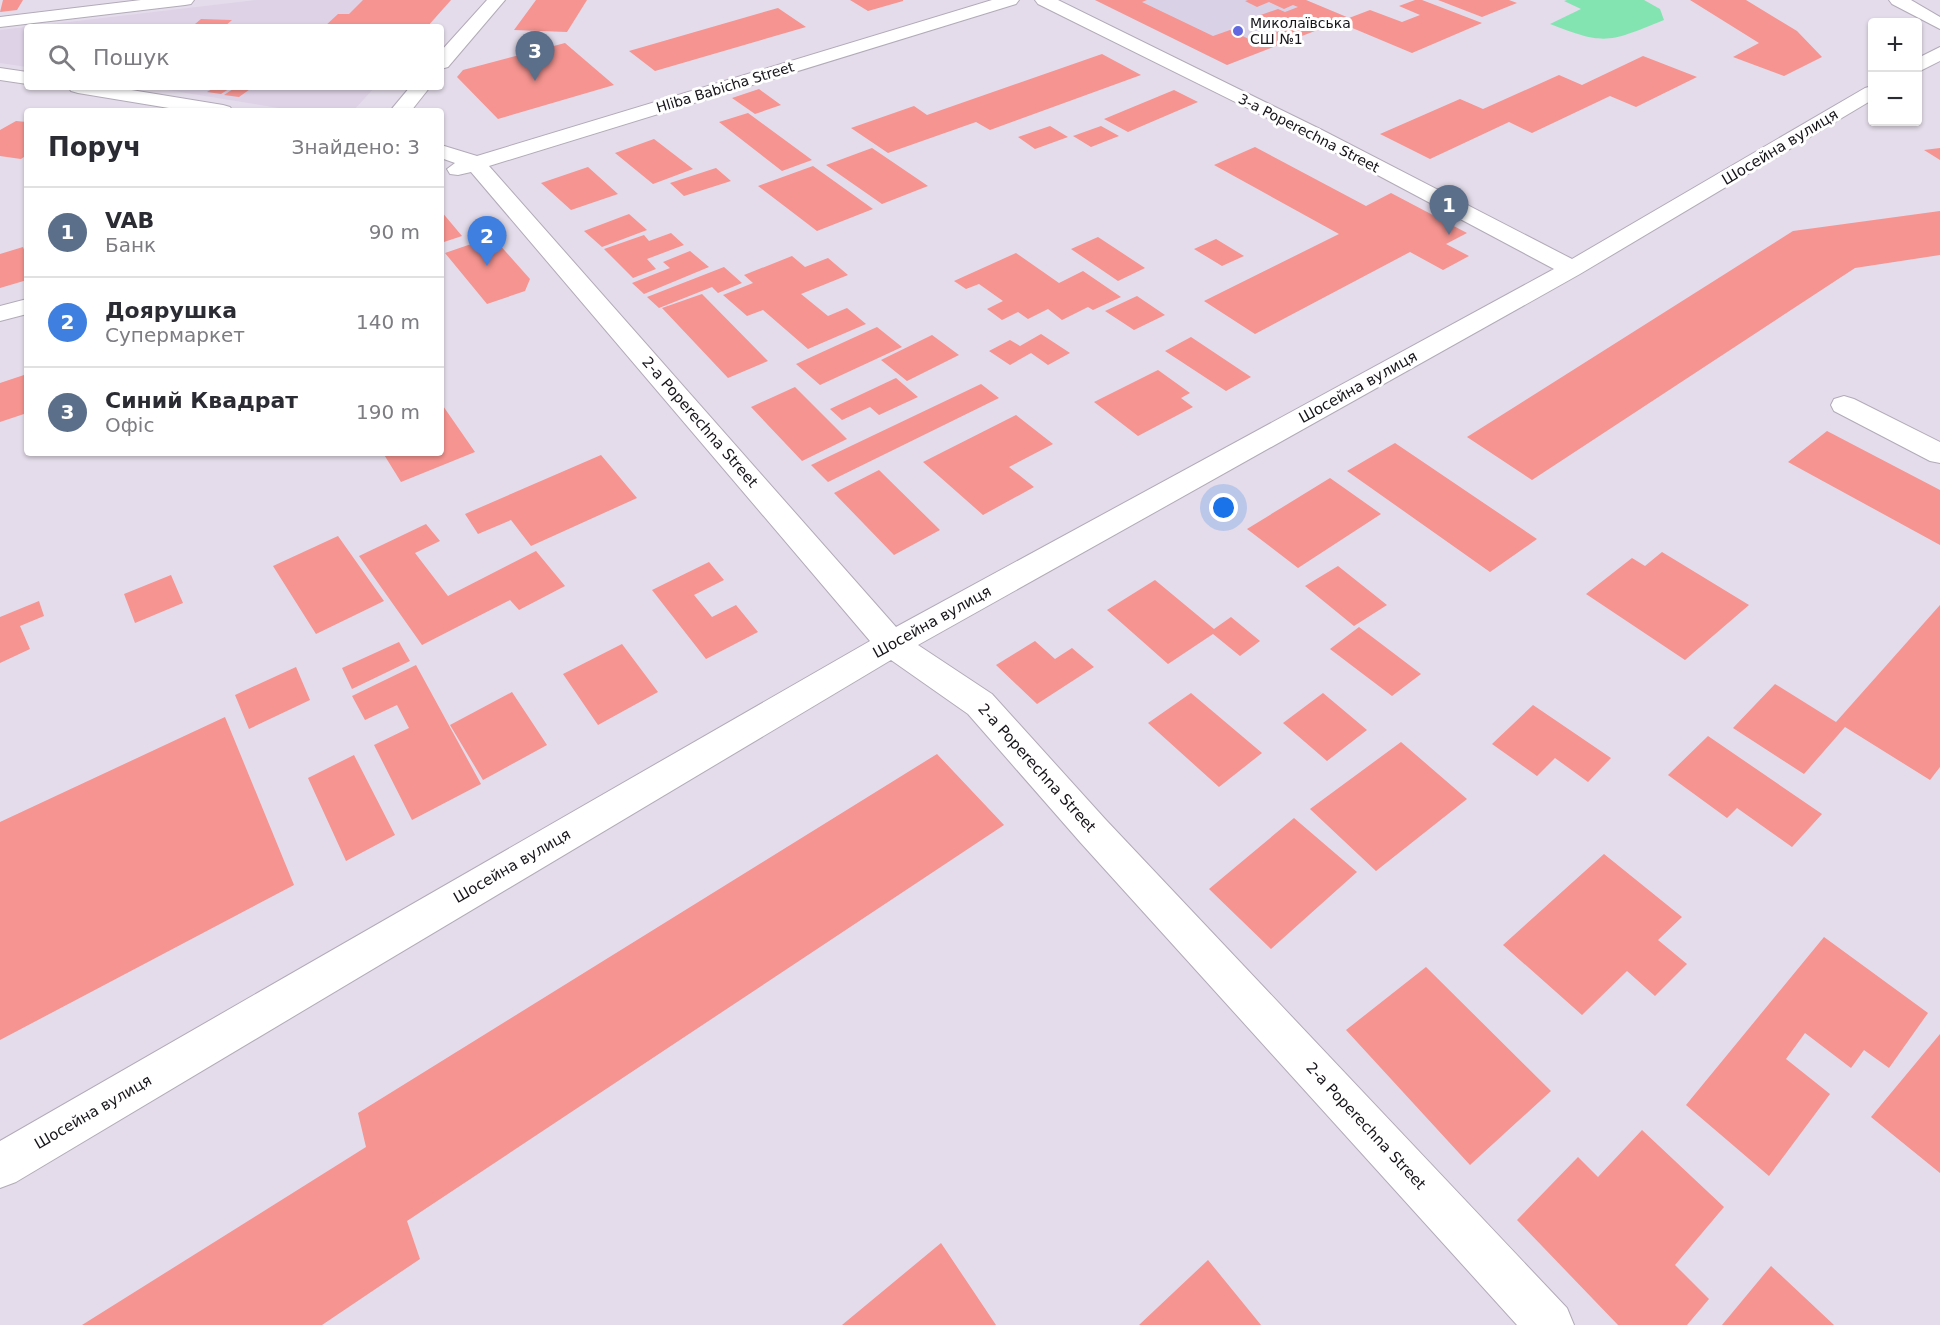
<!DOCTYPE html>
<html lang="uk">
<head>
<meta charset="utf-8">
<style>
  body { margin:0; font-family:"DejaVu Sans",sans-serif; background:#f7f7f7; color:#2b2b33 }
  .controls { position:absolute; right:18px; top:18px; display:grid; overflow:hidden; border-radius:6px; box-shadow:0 2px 4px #0004 }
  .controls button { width:54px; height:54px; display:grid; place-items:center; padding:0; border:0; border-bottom:2px solid #e1e1e2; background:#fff; color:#2b2b33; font:30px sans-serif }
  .you { position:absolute; left:1224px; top:508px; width:21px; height:21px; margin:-15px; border:4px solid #fff; border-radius:50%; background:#1a73e8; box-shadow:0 0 0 9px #1a73e833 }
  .badge { display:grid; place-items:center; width:39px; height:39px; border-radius:50%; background:#0b8043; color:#fff; font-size:20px; font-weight:700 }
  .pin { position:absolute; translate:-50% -50px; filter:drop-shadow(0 2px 3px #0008) }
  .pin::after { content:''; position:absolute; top:32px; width:21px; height:18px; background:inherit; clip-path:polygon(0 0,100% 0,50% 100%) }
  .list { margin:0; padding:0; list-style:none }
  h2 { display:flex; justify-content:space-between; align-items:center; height:78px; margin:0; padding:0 24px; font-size:26px }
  h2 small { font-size:20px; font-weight:400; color:#7c7c81 }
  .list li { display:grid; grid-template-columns:39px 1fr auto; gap:18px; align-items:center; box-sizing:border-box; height:90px; padding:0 24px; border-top:2px solid #e1e1e2 }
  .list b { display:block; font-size:22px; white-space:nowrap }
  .list p { margin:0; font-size:20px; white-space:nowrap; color:#7c7c81 }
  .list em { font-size:20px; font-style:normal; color:#7c7c81 }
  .icon { flex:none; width:33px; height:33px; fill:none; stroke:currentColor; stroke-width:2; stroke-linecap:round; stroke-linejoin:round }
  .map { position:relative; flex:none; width:1940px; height:1325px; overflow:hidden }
  .search { position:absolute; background:#fff; box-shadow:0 2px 4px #0004; left:24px; top:24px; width:420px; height:66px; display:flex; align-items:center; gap:15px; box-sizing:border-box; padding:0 21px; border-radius:6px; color:#7c7c81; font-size:22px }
  .panel { position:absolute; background:#fff; box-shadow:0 2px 4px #0004; left:24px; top:108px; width:420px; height:348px; border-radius:6px }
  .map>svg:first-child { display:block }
  .built { fill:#ded2e7 }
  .education { fill:#d9d2e7 }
  .green { fill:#83e4b2 }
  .building { fill:#f59490 }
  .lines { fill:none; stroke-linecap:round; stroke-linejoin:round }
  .minor-casing { stroke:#b2aab8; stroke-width:2 }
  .major-casing { stroke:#b2aab8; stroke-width:2 }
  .minor { fill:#fff; fill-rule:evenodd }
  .major { fill:#fff; fill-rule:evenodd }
  .poi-dot { fill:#6168e0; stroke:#fff; stroke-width:2 }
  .labels { text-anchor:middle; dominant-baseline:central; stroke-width:6; stroke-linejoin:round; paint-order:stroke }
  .far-poi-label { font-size:14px; fill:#18151a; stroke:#fff; text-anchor:start }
  .far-street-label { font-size:14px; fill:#18151a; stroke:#fff }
  .street-label { font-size:15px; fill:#18151a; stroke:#fff }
</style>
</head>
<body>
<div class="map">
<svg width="1940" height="1325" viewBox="0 0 1940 1325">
  <rect width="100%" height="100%" fill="#e4dcea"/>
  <path class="built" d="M256 0H451L427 27H27V67L0 63V30Z
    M149 87H375L353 111H297Z"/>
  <path class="education" d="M1095 0H1306L1349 18 1227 65Z"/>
  <path class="green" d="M1567 0H1644L1660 9 1664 20C1609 42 1606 46 1550 24L1581 9 1564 1Z"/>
  <path class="building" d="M3 0H23L17 10 0 12Z
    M363 0H451L427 27H324L338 14H349Z
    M536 0H587L567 32 514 30Z
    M850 0H903V1L868 11Z
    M1095 0H1147L1142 2 1213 36 1230 30 1253 41 1304 22 1295 18 1274 26 1255 17 1278 9 1285 12 1298 7 1293 5 1284 9 1269 2 1257 7 1245 1 1248 0H1306L1349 18 1370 10 1402 22 1420 15 1399 6 1415 0H1422L1482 23 1412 53 1338 22 1227 65Z
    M1438 0H1509L1517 3 1482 17Z
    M1690 0H1746L1797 31 1822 57 1784 76 1733 57 1759 43Z
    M778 8 806 27 655 71 629 51Z
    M201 19 232 20 224 27H181L185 24H195Z
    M565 43 614 85 498 119 457 77 463 70Z
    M1102 54 1141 75 990 130 976 122 888 153 851 128 914 106 927 115Z
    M1643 56 1697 77 1636 107 1610 96 1532 133 1509 122 1430 159 1380 134 1460 99 1483 109 1559 75 1582 85Z
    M215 87H232L221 94 207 92Z
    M236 87H253L239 97 224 95Z
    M759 89 781 105 755 114 732 98Z
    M1174 90 1198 102 1128 132 1104 119Z
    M748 113 812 160 782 171 719 122Z
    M16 121 27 122V155L21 159 0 156V130Z
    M1050 126 1068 137 1035 149 1018 137Z
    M1101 126 1119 136 1091 147 1073 136Z
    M654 139 693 169 653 184 615 153Z
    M1255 147 1366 206 1391 193 1467 233 1446 244 1469 256 1443 270 1410 252 1255 334 1204 301 1339 234 1214 165Z
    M872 148 928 186 882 204 826 165Z
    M1940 148V160L1924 150Z
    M813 166 873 209 817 231 758 186Z
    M588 167 618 194 571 210 541 183Z
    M716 168 731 181 684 196 670 183Z
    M441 211 462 236 441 243Z
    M1940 211V255L1855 268 1532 480 1467 437 1793 231Z
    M629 214 647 230 602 247 584 231Z
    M671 233 684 245 647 259 656 269 633 278 604 249 644 235 649 241Z
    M1098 237 1145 268 1118 281 1071 249Z
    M1216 239 1244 256 1222 266 1194 249Z
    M480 241 498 243 530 279 525 291 487 304 445 253Z
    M23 247 27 258V280L0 288V254Z
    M690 251 709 267 644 294 632 283 670 268 663 262Z
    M1016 253 1059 283 1083 271 1121 297 1093 310 1088 307 1062 320 1048 309 1028 319 1018 312 1002 320 987 309 1003 301 979 284 966 289 954 281Z
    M792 256 805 267 828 258 848 275 801 294 828 316 847 308 866 324 808 349 763 310 747 316 723 295 753 283 744 275Z
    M724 267 742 283 718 293 712 287 659 308 647 297Z
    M702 294 768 361 728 378 662 308Z
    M1137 296 1165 315 1134 330 1105 311Z
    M877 327 902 347 820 385 796 364Z
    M1041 334 1070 353 1048 365 1031 353 1010 365 989 351 1010 340 1020 346Z
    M932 335 959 355 907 381 881 360Z
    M1191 337 1251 377 1226 391 1165 351Z
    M1158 370 1190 393 1181 398 1193 407 1138 436 1094 402Z
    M27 374V413L0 422V383Z
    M896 378 918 397 879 415 870 407 842 420 830 409Z
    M981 384 999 398 828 482 811 465Z
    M795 387 847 439 802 461 751 407Z
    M441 403 475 452 401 482 383 453H441Z
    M1016 415 1053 444 1009 467 1034 487 983 515 923 462Z
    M1827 431 1940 490V545L1788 462Z
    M1395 443 1537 539 1490 572 1347 471Z
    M601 455 637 498 531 546 511 520 478 534 465 514Z
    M879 470 940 530 894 555 834 493Z
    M1330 478 1381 514 1298 568 1247 529Z
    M426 524 440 541 415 553 448 596 536 551 565 586 519 610 510 600 422 645 359 556Z
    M338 536 384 601 316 634 273 566Z
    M1662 552 1749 605 1685 660 1586 594 1632 558 1645 566Z
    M709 562 724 580 694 595 712 617 736 605 758 632 706 659 652 590Z
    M1338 566 1387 605 1354 626 1305 586Z
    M171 575 183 603 135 623 124 594Z
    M1155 580 1214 629 1231 617 1260 641 1240 656 1213 634 1168 664 1107 610Z
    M39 601 44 616 20 626 30 649 0 663V617Z
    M1940 605V767L1930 780 1845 727 1804 774 1733 728 1775 684 1836 722Z
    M1359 627 1421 674 1392 696 1330 649Z
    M1035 641 1055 659 1072 648 1094 667 1037 704 996 665Z
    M399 642 410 661 352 689 342 668Z
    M622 644 658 692 598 725 563 674Z
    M416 665 481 784 412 820 374 745 409 728 397 705 365 720 352 696Z
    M296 667 310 700 249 729 235 695Z
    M512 692 547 745 483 780 450 725Z
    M1191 693 1262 753 1219 787 1148 723Z
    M1323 693 1367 730 1327 761 1283 723Z
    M1533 705 1611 758 1588 782 1555 758 1537 776 1492 744Z
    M225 717 294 885 0 1040V822Z
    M1708 736 1822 814 1792 847 1737 808 1727 818 1668 775Z
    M1401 742 1467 799 1376 871 1310 809Z
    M937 754 1004 825 407 1221 420 1259 322 1325H82L366 1147 358 1113Z
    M354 755 395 835 346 861 308 778Z
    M1294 818 1357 872 1271 949 1209 889Z
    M1604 854 1682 917 1658 940 1687 964 1655 996 1627 971 1582 1015 1503 945Z
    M1824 937 1928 1013 1889 1068 1864 1050 1851 1068 1805 1033 1786 1059 1830 1094 1769 1176 1686 1105Z
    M1426 967 1551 1091 1470 1165 1346 1030Z
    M1940 1034V1173L1871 1117Z
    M1642 1130 1724 1207 1675 1265 1709 1299 1687 1325H1618L1517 1220 1578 1157 1598 1177Z
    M941 1243 996 1325H842Z
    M1208 1260 1261 1325H1139Z
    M1771 1266 1834 1325H1722Z"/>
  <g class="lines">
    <g class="minor-casing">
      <path id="minor" d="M141 0H194L191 4 185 5 0 27V17Z
        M487 0H505L448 67 441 69V51Z
        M992 0H1019L1016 4 489 166 896 627 1554 269 1308 138 1038 4 1035 0H1058L1322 130 1572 259 1865 88 1872 86V100L1580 274 918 645 992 694 1106 820 1567 1308 1574 1325H1517L1080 842 968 714 891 660 16 1182 0 1188V1141L870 641 471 172 458 175 450 174 447 169 455 163 441 158V145L477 156Z
        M1940 47V61L1918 72V58Z
        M0 68 27 72V84L0 80Z
        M68 87H113L223 105 230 107 233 111H187L78 93 71 91Z
        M410 87H430L411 111H390Z
        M27 299V314L0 321V306Z
        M1844 396 1854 399 1940 442V463L1930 461 1834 411 1831 405 1834 399Z"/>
    </g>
    <g class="major-casing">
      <path id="major" d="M1889 0H1911L1940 17V29L1892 4Z"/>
    </g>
    <use href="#minor" class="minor"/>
    <use href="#major" class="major"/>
  </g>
  <circle class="poi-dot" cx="1238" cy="31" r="6"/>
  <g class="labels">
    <g class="far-poi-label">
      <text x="1250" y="23">Миколаївська<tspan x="1250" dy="16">СШ №1</tspan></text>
    </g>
    <g class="far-street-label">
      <text transform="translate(725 87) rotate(-17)">Hliba Babicha Street</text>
      <text transform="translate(1309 133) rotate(27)">3-a Poperechna Street</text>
    </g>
    <g class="street-label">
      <text transform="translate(1780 147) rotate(-31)">Шосейна вулиця</text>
      <text transform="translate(1358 387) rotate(-29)">Шосейна вулиця</text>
      <text transform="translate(700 422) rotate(49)">2-a Poperechna Street</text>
      <text transform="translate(932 622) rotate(-29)">Шосейна вулиця</text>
      <text transform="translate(1037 768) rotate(48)">2-a Poperechna Street</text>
      <text transform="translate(512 866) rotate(-30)">Шосейна вулиця</text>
      <text transform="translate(93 1112) rotate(-30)">Шосейна вулиця</text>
      <text transform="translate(1366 1126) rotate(47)">2-a Poperechna Street</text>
    </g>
  </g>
</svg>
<div class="controls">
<button>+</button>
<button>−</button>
</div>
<div class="you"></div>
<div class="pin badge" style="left:1449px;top:235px;background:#5c6f8a">1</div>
<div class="pin badge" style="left:487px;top:266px;background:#3f7fe0">2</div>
<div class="pin badge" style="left:535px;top:81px;background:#5c6f8a">3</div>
<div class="search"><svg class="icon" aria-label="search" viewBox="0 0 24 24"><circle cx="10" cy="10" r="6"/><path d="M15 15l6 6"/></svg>Пошук</div>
<section class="panel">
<h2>Поруч<small>Знайдено: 3</small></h2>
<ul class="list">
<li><span class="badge" style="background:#5c6f8a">1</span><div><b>VAB</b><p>Банк</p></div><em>90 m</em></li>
<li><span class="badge" style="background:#3f7fe0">2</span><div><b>Доярушка</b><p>Супермаркет</p></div><em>140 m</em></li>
<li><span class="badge" style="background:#5c6f8a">3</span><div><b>Синий Квадрат</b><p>Офіс</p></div><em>190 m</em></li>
</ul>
</section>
</div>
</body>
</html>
